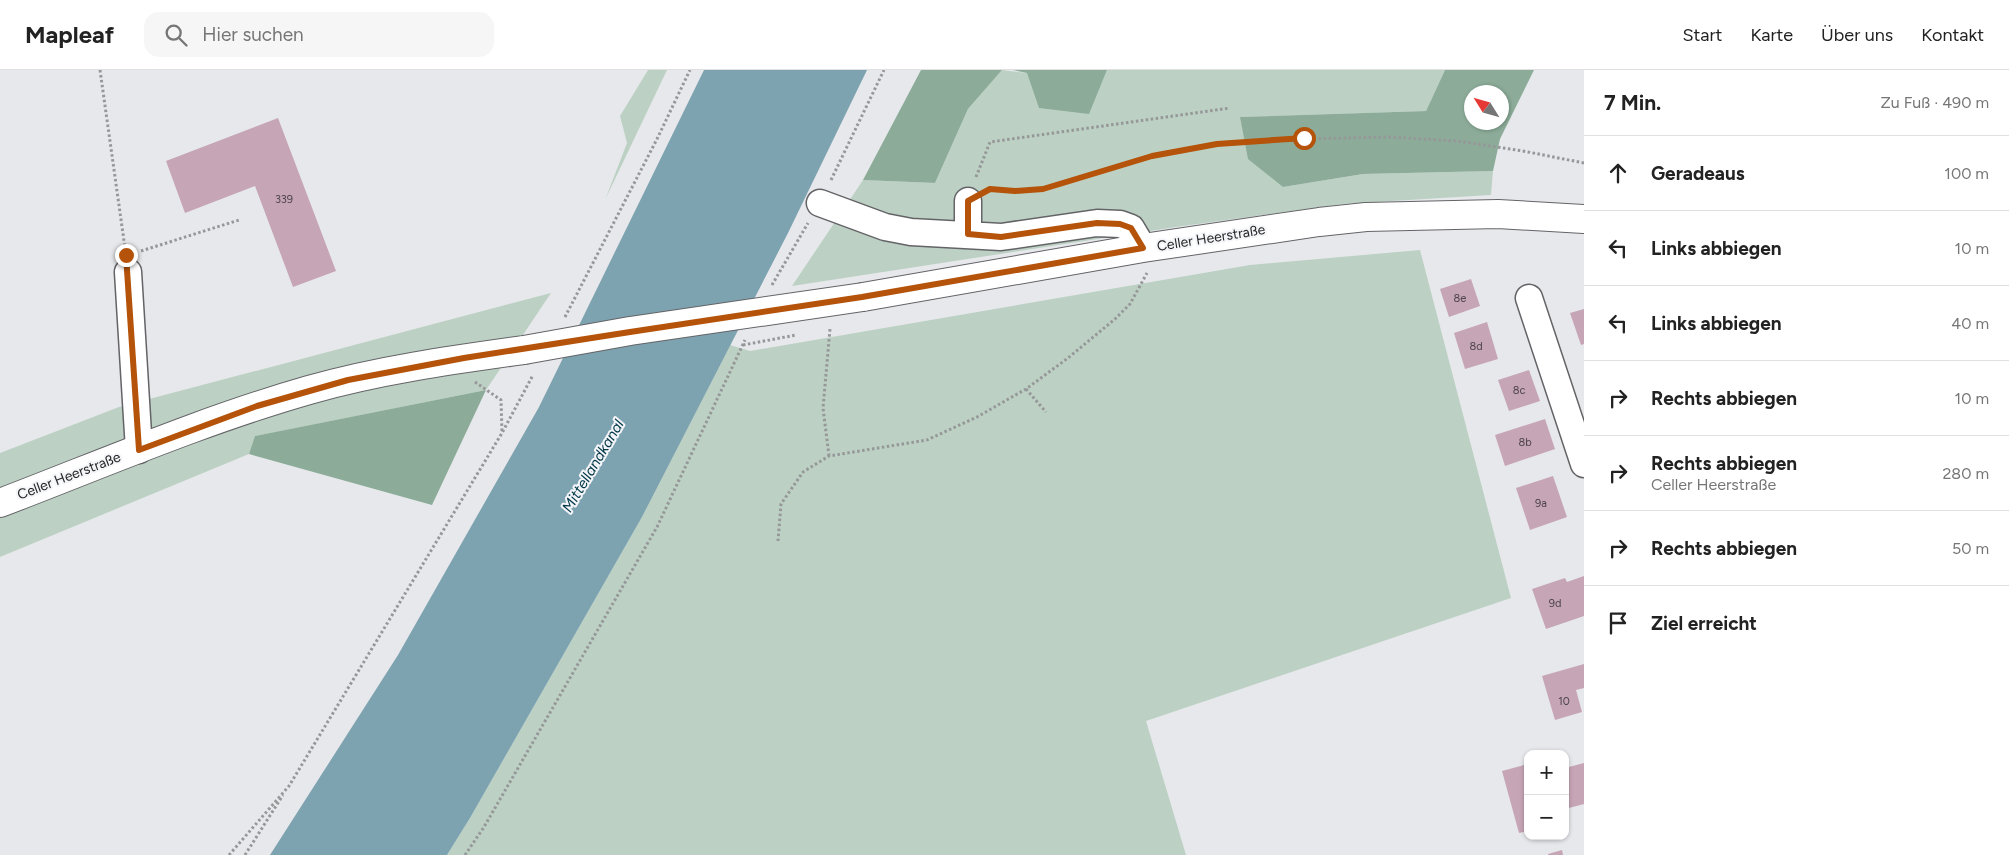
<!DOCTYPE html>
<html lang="de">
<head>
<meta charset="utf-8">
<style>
  body { margin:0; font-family:Figtree,sans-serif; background:#f6f6f6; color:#222 }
  .controls { position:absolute; right:15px; bottom:15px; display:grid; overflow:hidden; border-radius:10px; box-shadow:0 1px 4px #0004 }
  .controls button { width:45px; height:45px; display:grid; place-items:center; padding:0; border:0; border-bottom:1px solid #e0e0e0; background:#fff; color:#222; font:25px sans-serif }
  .compass { position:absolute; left:1464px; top:15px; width:45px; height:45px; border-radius:50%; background:#fff; box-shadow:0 1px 4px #0004; rotate:307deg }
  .stop { position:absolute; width:15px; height:15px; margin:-11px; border:4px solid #b45309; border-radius:50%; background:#fff }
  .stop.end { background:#b45309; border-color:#fff; box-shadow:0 1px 5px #0008 }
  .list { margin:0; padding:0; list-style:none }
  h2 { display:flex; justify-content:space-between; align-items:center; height:65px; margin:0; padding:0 20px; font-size:21px }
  h2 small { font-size:16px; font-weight:400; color:#767676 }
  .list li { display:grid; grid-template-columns:32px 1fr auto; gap:15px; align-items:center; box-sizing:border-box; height:75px; padding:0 20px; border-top:1px solid #e0e0e0 }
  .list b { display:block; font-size:19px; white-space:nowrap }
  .list p { margin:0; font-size:16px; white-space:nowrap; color:#767676 }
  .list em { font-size:16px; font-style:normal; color:#767676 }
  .icon { flex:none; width:28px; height:28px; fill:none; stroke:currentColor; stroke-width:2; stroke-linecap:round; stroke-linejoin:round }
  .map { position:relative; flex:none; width:1584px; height:785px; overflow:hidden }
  header { display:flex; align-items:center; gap:30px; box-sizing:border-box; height:70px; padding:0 25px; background:#fff; border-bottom:1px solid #e0e0e0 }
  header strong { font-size:24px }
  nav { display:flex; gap:28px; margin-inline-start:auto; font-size:18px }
  .search { width:350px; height:45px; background:#f6f6f6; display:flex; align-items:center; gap:12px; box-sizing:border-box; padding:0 18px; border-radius:15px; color:#767676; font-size:19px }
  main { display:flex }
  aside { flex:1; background:#fff }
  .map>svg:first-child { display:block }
  .green { fill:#bcd1c4 }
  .forest { fill:#8cac99; fill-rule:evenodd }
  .water { fill:#7ea3b0 }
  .building { fill:#c6a5b6 }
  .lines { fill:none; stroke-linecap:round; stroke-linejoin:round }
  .minor-casing { stroke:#646468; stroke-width:29 }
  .major-casing { stroke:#646468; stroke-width:30 }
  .path { stroke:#969799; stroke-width:3; stroke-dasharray:2.5 2.5; stroke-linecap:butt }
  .minor { stroke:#fff; stroke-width:26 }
  .major { stroke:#fff; stroke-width:28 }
  .major-bridge-casing { stroke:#646468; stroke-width:30; stroke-linecap:butt }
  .major-bridge { stroke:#fff; stroke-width:28 }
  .route { stroke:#b45309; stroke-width:6 }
  .labels { text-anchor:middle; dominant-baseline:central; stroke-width:4; stroke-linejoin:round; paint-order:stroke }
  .number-label { font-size:11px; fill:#4d454a }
  .street-label { font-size:14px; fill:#252526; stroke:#f4f5f9 }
  .water-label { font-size:15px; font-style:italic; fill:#003747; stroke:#f4f5f9 }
</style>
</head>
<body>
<header>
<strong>Mapleaf</strong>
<div class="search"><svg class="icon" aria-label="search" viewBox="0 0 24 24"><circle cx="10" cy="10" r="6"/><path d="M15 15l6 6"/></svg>Hier suchen</div>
<nav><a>Start</a><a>Karte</a><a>Über uns</a><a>Kontakt</a></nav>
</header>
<main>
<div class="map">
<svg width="1584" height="785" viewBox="0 0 1584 785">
  <rect width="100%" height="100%" fill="#e7e8eb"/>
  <path class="green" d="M648 0H667L605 130 627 73 620 46Z
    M1002 0 1027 3 1088 44 1107 0H1445L1426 41 1241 47 1283 117 1363 104 1493 101 1491 125 1343 134 1176 157 792 216 863 110 935 113 968 39Z
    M1420 180 1511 528 1146 651 1186 785H478L494 756 478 785H447L470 748 642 447 730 275 750 281 1250 195Z
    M551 223 486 320 256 366 249 384 0 487V383L119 337Z"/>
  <path class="forest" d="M921 0H1002L968 39 935 113 863 110Z
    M1013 0H1107L1089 44 1039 38 1027 3Z
    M1445 0H1534L1500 69 1493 101 1363 104 1283 117 1248 89 1240 47 1426 41ZM1502 22V52H1472V22Z
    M486 320 432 435 249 384 255 366Z"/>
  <path class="water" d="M704 0H867L788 163 642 447 470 748 447 785H270L398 585 539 337Z"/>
  <path class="building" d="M278 48 336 201 293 217 255 116 185 143 166 91Z
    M1471 209 1480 236 1449 247 1440 219Z
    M1584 239V274L1581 275 1570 243Z
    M1487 252 1498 289 1465 299 1454 263Z
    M1529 300 1540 331 1509 341 1498 310Z
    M1545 349 1555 379 1505 396 1495 365Z
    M1553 406 1567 447 1530 460 1516 418Z
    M1584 506V546L1546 559 1532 519 1565 508 1567 512Z
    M1584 594V618L1576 620 1582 642 1555 650 1542 606Z
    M1584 693V734L1569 738 1565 724V698Z
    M1528 694V761L1519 763 1502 701Z
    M1562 780 1563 785H1548V784Z"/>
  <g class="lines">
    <g class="minor-casing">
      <path id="minor" d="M968 131V164
        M820 133 885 157 911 162 1001 167 1097 153 1120 154 1131 158 1143 178
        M128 202 139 380
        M1529 228 1584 394"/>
    </g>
    <g class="major-casing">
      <path id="major" d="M863 227 1143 178 1319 152 1366 147 1498 144 1584 149
        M0 433C102 394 204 350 309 320 379 300 452 290 524 280"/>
    </g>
    <path class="path" d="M100 0 125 178
      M976 107 990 72 1230 38
      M831 110 884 0
      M990 119 1015 121 1043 119 1153 86 1217 73 1304 69 1389 67 1457 71 1523 81 1584 93
      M141 181 239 150
      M772 215 808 153
      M565 247 657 69 690 0
      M743 275 796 265
      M475 312 501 330 502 362
      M1026 319 1046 342
      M829 386 823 338 830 259
      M778 471 781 434 803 402 829 386 927 370 977 347 1026 319 1068 288 1115 249 1130 234 1147 203
      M229 785 289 716 502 363 533 305
      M245 785 283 725
      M465 785 484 757 657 457 745 270"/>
    <use href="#minor" class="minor"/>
    <use href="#major" class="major"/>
    <g class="major-bridge-casing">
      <path id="major-bridge" d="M524 280 630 261 863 227"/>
    </g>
    <use href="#major-bridge" class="major-bridge"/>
  </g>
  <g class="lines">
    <path class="route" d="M126 185 139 380 257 336 348 310 464 288 630 262 862 227 1143 178 1131 158 1120 154 1097 153 1001 167 968 164V131L990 119 1015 121 1043 119 1152 86 1217 74 1304 68"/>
  </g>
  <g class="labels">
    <g class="number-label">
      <text x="284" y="129">339</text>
      <text x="1460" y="228">8e</text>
      <text x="1476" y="276">8d</text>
      <text x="1519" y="320">8c</text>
      <text x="1525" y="372">8b</text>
      <text x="1541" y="433">9a</text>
      <text x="1555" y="533">9d</text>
      <text x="1564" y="631">10</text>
    </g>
    <g class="street-label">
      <text transform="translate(1211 168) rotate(-9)">Celler Heerstraße</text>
      <text transform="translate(69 406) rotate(-21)">Celler Heerstraße</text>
    </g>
    <g class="water-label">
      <text transform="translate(593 396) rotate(-59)">Mittellandkanal</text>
    </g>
  </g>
</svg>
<div class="controls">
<button>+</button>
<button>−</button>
</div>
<svg class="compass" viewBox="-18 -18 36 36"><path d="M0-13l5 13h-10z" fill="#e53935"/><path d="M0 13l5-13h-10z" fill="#767676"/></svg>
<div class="stop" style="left:1304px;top:68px"></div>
<div class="stop end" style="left:126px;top:185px"></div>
</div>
<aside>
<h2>7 Min.<small>Zu Fuß · 490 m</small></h2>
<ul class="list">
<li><svg class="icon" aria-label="ahead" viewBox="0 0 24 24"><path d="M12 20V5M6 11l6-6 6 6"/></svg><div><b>Geradeaus</b></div><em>100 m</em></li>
<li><svg class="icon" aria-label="left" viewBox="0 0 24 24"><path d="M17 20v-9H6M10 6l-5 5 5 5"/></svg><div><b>Links abbiegen</b></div><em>10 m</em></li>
<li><svg class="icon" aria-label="left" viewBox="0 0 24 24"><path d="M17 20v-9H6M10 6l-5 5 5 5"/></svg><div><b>Links abbiegen</b></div><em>40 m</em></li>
<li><svg class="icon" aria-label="right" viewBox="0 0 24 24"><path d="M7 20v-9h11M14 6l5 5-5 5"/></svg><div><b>Rechts abbiegen</b></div><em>10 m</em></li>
<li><svg class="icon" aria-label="right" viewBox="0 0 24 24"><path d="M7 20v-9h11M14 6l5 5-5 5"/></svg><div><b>Rechts abbiegen</b><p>Celler Heerstraße</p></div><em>280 m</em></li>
<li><svg class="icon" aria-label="right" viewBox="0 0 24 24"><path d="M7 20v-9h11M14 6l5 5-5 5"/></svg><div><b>Rechts abbiegen</b></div><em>50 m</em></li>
<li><svg class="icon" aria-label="arrive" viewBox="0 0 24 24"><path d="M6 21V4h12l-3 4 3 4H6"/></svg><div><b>Ziel erreicht</b></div></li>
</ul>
</aside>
</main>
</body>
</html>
